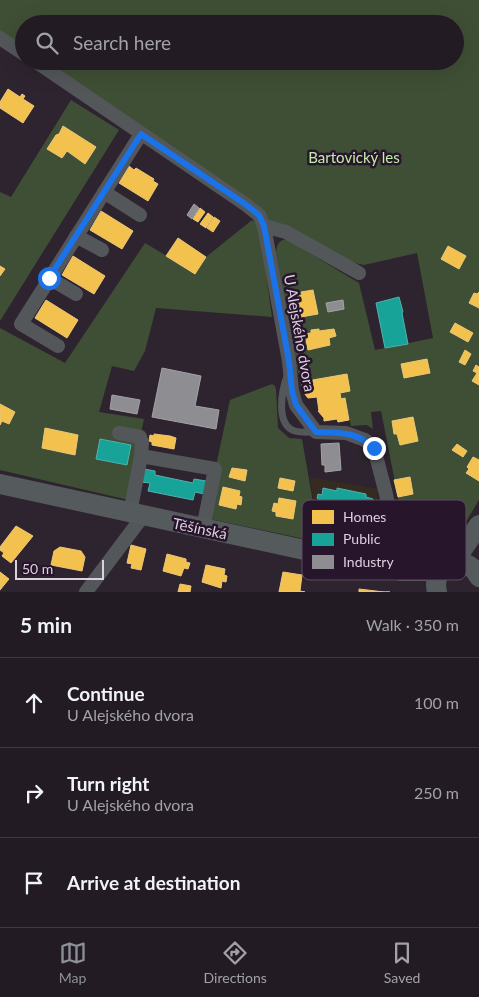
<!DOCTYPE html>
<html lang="en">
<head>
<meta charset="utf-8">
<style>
  body { margin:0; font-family:Lato,sans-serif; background:#2a242c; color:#f1f3f6 }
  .scale { position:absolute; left:15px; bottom:12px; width:89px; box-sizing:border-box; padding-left:5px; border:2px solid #ddd0e0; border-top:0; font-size:14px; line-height:18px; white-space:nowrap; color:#ddd0e0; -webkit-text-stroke:4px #27152b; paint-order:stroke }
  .stop { position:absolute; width:15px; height:15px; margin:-11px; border:4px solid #1a73e8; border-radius:50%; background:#fff }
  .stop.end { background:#1a73e8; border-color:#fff; box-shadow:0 1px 5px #0008 }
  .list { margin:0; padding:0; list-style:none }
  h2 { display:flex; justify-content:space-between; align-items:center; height:65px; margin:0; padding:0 20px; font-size:21px }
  h2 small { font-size:16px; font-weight:400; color:#a2a1a6 }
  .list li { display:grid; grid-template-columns:32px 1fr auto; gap:15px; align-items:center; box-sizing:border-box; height:90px; padding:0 20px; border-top:1px solid #3f3941 }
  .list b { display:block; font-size:19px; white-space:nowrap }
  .list p { margin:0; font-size:16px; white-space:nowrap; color:#a2a1a6 }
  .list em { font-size:16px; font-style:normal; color:#a2a1a6 }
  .icon { flex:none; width:28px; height:28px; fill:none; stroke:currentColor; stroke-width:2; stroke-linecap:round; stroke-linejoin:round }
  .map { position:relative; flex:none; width:479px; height:592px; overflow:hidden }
  .search { position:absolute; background:#221b24; box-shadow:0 5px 20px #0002; left:15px; right:15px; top:15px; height:55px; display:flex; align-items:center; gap:12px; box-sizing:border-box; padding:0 18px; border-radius:28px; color:#a2a1a6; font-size:19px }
  .sheet { height:335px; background:#221b24 }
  nav { display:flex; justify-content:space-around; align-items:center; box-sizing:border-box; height:70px; border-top:1px solid #3f3941; background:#221b24; font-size:14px; color:#a2a1a6 }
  nav a { display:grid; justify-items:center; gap:2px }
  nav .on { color:#8c9099 }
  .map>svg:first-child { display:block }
  .commercial { fill:#352b20 }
  .green { fill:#3f4f35 }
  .homes { fill:#f2c14e; stroke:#ecc67a }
  .public { fill:#17a398; stroke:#52b0ae }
  .industry { fill:#8d8d92; stroke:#a5a1a9 }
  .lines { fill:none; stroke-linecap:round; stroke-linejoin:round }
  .service { stroke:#54575a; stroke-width:7 }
  .minor { stroke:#54575a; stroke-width:14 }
  .secondary { stroke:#555b5c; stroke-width:20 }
  .route { stroke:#1a73e8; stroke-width:6 }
  .labels { text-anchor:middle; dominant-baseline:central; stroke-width:5; stroke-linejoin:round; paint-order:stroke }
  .park-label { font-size:15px; fill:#c0eea5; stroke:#27152b }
  .street-label { font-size:15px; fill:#ddd0e0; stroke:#27152b }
  .key { fill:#27152b; stroke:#5e4d61; stroke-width:1 }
  .key-label { font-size:14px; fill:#ddd0e0 }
</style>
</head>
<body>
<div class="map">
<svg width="479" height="592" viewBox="0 0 479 592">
  <rect width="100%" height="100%" fill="#2e2430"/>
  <path class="commercial" d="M310 477 378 489 375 521 378 523V527L315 514Z"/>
  <path class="green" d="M0 0H479V500L446 555C437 561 420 565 410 558L381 411 371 412 373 429 367 425 351 426 345 399H341L340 393 347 375 301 382 295 362 276 253C277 245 278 241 286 239L359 283 375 350 433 338 417 253 364 265 342 260 264 226 35 61H455V24H24V54L0 44Z
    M71 100 119 130 0 321V192L11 197Z
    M252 220 259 226 272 317 156 308 145 351 134 371 112 366 99 412 144 419 140 437 133 501 0 470V328L65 363 145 243 195 273 206 257Z
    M272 384 275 386 276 390 278 428 289 438 302 439 315 514 373 526 371 551 352 542 319 534 300 538 205 518 230 400Z"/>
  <path class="homes" d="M8 89 20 97 22 94 25 96 23 99 34 106 23 123 0 108V102Z
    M63 126 96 147 85 164 67 151 62 158 47 149 56 135 59 134Z
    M129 166 134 170 136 168 154 179 153 181 158 184 148 201 119 183Z
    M200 208 205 212 198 222 193 219Z
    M101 211 133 231 122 249 90 230Z
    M208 213 213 217 206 228 200 224Z
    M214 217 220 221 213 232 207 228Z
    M178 238 206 257 195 274 166 256Z
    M448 246 466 256 459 269 441 259Z
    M73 256 105 276 94 294 62 275Z
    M0 266 5 269 0 276Z
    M313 290 318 314 301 317 297 296 302 295 301 292Z
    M479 292V308L469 303 474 293 477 294Z
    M46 300 78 320 67 338 35 318Z
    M455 323 473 333 468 342 450 332Z
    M319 329V331L334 329 336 336 329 338 330 345 308 350 305 334 311 333V330Z
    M465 350 471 354 465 365 459 362Z
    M427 359 430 373 404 378 401 364Z
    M476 365 479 367V385L472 381 477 373 473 371Z
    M347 374 350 391 340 393 341 399 345 398 349 420 338 422 337 419 324 421V418L318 411H319L317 397 308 398 304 393 301 382Z
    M0 404 15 412 9 424 2 421 0 425Z
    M413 417 418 441 400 445 397 434H394L392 421Z
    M45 428 78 435 75 455 42 448Z
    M154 434 170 436 176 438 174 449 152 445V442L149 441 150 435 154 436Z
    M457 444 467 451 463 457 452 450Z
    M473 457 479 460V481L466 473 469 469 467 467Z
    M232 468 247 470 245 481 229 477Z
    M410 477 413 494 398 497 394 480Z
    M280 478 295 481 293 491 278 488Z
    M223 487 240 491 239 496 242 497 241 505 237 504 236 509 219 505Z
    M279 498 296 501 293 519 276 516V512L272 511 274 503 278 504Z
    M16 526 33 536 11 563 2 556 4 553 0 550V547Z
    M131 545 146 549 141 570 131 568 132 564 127 563Z
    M60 547 81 551 85 557 82 571 51 565 54 551Z
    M167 554 186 559V562L190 563 188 569 184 568 181 576 163 571Z
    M206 565 225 569 224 575 227 576 226 582 222 581 221 588 202 582Z
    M0 572 9 579 0 590Z
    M283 572 302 575 300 591 305 592H279Z
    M180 584 191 586 190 592H178Z
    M359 589 384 592H390H359Z"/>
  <path class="public" d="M399 297 403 312 402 313 408 344 385 348 376 303Z
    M100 439 131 445 127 465 96 459Z
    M144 469 155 471V475L193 483 194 479 206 481 204 494 195 492 193 500 148 491 150 483 141 482Z
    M323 488 337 491V488L366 494V497L373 499 372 512H370L369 520 324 510V508L319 507 320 501 317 498 318 494 322 495Z"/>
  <path class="industry" d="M194 204 199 208 192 219 187 215Z
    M343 300 344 309 328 312 326 303Z
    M162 368 201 376 195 406 219 410 216 429 152 417Z
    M112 395 140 400 137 414 110 409Z
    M339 443 341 470 325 472V465H322L321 444Z"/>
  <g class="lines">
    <path class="service" d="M287 376C282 390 275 425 295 431 301 433 310 432 316 432"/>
    <path class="minor" d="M0 38 24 54
      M35 61 245 204 259 215 264 226 289 361 292 391 296 405 316 432 346 433 365 440 374 448 386 494 401 571
      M104 192 140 215
      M264 226 286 232 359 273
      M76 236 102 250
      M49 278 76 294
      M58 346 21 324 141 134
      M119 433 140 437 142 443 141 456
      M130 513 141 456 215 469 203 528
      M86 592 143 516"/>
    <path class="secondary" d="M0 484 401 571H440
      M453 563 479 525
      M437 592C430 564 466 550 479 577"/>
  </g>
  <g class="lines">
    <path class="route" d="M49 278 141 134 245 204 259 215 264 226 289 361 292 391 296 405 316 432C340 433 356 431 374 448"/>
  </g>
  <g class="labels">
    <g class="park-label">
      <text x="354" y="157">Bartovický les</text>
    </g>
    <g class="street-label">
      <text transform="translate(300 333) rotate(80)">U Alejského dvora</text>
      <text transform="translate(200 528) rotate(12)">Těšínská</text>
    </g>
  </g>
  <rect x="302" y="500" width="164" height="80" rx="8" class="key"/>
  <rect x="312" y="510" width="22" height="14" fill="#f2c14e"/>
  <rect x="312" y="533" width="22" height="13" fill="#17a398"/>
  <rect x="312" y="555" width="22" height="14" fill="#8d8d92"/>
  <g class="key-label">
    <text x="343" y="522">Homes</text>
    <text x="343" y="544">Public</text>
    <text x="343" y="567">Industry</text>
  </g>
</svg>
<div class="scale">50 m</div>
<div class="stop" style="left:49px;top:278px"></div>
<div class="stop end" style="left:374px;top:448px"></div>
<div class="search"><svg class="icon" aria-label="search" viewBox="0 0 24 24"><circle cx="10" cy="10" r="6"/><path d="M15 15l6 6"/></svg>Search here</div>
</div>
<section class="sheet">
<h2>5 min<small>Walk · 350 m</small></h2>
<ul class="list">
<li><svg class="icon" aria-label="ahead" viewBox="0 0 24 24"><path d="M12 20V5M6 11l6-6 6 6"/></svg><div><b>Continue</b><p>U Alejského dvora</p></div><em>100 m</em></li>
<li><svg class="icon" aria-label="right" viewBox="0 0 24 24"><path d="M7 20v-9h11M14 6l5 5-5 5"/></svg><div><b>Turn right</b><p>U Alejského dvora</p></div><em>250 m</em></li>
<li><svg class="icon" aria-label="arrive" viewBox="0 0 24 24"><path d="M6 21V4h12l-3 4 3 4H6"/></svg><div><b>Arrive at destination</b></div></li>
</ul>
</section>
<nav>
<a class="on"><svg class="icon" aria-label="map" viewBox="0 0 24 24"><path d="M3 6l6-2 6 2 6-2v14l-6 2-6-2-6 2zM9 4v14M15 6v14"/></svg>Map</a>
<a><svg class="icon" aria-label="directions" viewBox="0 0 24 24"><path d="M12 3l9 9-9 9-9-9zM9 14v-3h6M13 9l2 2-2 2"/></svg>Directions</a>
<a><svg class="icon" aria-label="saved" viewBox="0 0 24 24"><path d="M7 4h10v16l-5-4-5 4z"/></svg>Saved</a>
</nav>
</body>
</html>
